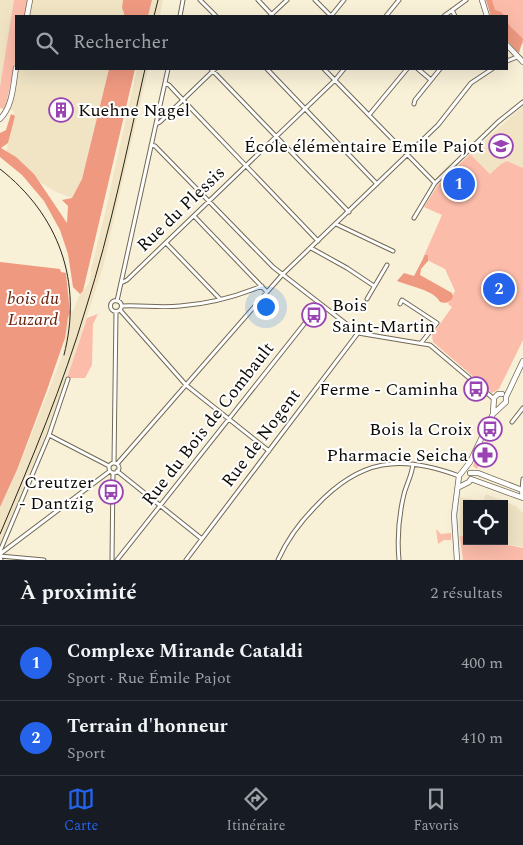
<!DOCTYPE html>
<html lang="fr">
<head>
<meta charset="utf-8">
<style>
  body { margin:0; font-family:Spectral,serif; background:#242831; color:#f1f3f6 }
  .controls { position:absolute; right:15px; bottom:15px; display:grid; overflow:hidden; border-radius:0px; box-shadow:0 5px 20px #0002 }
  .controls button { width:45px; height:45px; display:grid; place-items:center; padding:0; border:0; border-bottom:1px solid #363941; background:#171b24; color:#f1f3f6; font:25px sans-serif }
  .you { position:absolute; left:265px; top:306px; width:18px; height:18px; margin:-12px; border:4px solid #fff; border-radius:50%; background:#1a73e8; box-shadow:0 0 0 8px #1a73e833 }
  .badge { display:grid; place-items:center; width:32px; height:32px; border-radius:50%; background:#2563eb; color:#fff; font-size:16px; font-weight:700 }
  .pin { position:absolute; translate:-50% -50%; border:2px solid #fff; box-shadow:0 1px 5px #0006 }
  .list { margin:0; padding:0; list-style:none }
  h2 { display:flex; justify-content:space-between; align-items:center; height:65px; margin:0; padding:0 20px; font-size:21px }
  h2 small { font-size:16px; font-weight:400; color:#9ea1a6 }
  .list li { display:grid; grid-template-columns:32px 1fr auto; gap:15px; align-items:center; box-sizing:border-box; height:75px; padding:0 20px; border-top:1px solid #363941 }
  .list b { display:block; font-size:19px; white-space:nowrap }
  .list p { margin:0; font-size:16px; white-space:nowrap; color:#9ea1a6 }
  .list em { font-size:16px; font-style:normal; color:#9ea1a6 }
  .icon { flex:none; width:28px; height:28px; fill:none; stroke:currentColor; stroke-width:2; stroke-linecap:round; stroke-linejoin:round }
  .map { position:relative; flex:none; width:523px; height:560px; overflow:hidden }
  .search { position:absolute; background:#171b24; box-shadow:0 5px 20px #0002; left:15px; right:15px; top:15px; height:55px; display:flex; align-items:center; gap:12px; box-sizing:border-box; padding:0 18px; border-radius:0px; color:#9ea1a6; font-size:19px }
  .sheet { height:215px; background:#171b24 }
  nav { display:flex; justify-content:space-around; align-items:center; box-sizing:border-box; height:70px; border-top:1px solid #363941; background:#171b24; font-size:14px; color:#9ea1a6 }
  nav a { display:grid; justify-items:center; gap:2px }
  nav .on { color:#2563eb }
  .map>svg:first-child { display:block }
  .built { fill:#f0e4c5 }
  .green { fill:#fcbcaa }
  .forest { fill:#ef9980 }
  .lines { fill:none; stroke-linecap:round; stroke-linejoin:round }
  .street-casing { stroke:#716954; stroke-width:5 }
  .secondary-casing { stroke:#716954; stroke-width:6 }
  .street { stroke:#fff; stroke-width:3 }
  .secondary { stroke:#fff; stroke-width:4.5 }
  .rail { stroke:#29251c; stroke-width:1 }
  .labels { text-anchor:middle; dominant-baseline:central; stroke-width:4; stroke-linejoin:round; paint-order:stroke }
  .poi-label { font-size:18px; fill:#0e0b04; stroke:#fff; text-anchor:end }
  .street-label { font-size:18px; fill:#0e0b04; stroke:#fff }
  .park-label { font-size:18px; font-style:italic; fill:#6d220a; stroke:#fff }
</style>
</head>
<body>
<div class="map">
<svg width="523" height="560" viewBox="0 0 523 560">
  <rect width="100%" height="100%" fill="#f9f0d8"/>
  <path class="built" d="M0 0H123L122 8 125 13 124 16H16V69H109L82 179 72 198 54 191 37 180 6 154 14 111 0 108Z
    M152 0H163L160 16H148Z
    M137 69H148L103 267 57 408 0 544V507L16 474 63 354 68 315 73 311 80 294 88 285 91 275V269L106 209Z
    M523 106V168L507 161 501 164 490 174 470 154Z
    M486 494 516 506 523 513V547L487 541H504V504H467V537L460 535V497L483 501Z"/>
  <path class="green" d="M14 0H28L25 16H16V57L5 109 0 108V87Z
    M486 0H523V43L517 52 507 40V16H491Z
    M470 154 490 174 501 164 507 161 523 168V340L499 389 492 393 433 342 432 335 452 307 448 304 455 291 445 269 423 258 442 215 424 207 438 185Z
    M98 314 93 324 92 365 85 378H67L87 318Z
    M483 443 488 445 483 454 485 458H482L477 469 473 466Z
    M436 529 441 534 451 533V540H444L438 544Z
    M460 536 467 537V541H487L523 548V560H463Z"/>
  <path class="forest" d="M123 0H152L148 16H124V13L122 8Z
    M486 0H492L495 10 501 12 505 16H491Z
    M507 19C508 28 518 32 523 39L519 53 507 40Z
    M109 69H135L83 291 80 294 73 287 68 254 60 230 44 201 22 175 0 157V133L6 130 11 114 15 116 8 143 1 148 16 157 34 174 67 223 68 206 62 200 72 198 82 179Z
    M425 255H428V261L421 269 420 275 452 293 453 297C450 302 447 304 440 302 434 290 409 286 397 281L404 273 414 276Z
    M0 262 60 269 61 272 66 273 70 313 68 317 65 338 47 390 17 470 0 507Z"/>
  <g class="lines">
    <g class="street-casing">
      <path id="street" d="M200 0 216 16
        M258 0 273 16
        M315 0 331 16
        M452 10 455 16
        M180 16 183 0
        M270 16 287 0
        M331 16 344 0
        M386 16 399 0
        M444 16 466 0
        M507 61 517 57
        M211 69 349 212
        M267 69 377 184
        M324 69 435 183
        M418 69 431 80
        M165 83 169 85 183 100 318 241
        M414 104 415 100 440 69
        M369 115 407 69
        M156 124 160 122 215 69
        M151 145 155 146 273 267 358 333 430 345 494 399
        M194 216 267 292
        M414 218 435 183 498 122 523 102
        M336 224 393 251
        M166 243 220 299
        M311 248 347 268 374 286
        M121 283 127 280 335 80 344 69
        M367 299 387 265
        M110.5 306a5.5 5.5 0 1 1 11 0a5.5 5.5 0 1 1-11 0Z
        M117 301 168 69
        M400 304 402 300 437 323 421 343
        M122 306C141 305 160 308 180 306 208 304 235 297 262 286
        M120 310 186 385 269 451
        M512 422 523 408
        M49 435 109 466
        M114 463 116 312
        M109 468a5 5 0 1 1 10 0a5 5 0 1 1-10 0Z
        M117 464 282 275 438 125 471 83 492 69
        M117 471 202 539
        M522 490 523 479
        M0 551 49 435 68 379
        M0 554 110 471
        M0 556 44 560
        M0 558 1 560
        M112 560 113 473
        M117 560 320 304
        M186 560 358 333
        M278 560C287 540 300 522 316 506 360 459 400 454 459 476
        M399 560C397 538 399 515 404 494 407 483 412 475 413 464"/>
    </g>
    <g class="secondary-casing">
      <path id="secondary" d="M482 0 487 16
        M27 16 30 0
        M507 45 523 62
        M0 119C13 106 13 85 16 68
        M493 413 494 398 498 394H502
        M470 473H478L522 490 523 498
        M471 479 523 498
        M459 487 469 482 471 479
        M457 560 454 515 459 476 470 462 493 414 506 402V397L523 361"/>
    </g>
    <use href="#street" class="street"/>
    <use href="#secondary" class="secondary"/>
    <path class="rail" d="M154 16 158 0
      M0 169C59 215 83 282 64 355
      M0 534C32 459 63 385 86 308 111 229 127 149 145 69"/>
  </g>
  <defs>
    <g id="building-ring" transform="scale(1.25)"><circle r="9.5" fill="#fff" stroke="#9944b2" stroke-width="1.5"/><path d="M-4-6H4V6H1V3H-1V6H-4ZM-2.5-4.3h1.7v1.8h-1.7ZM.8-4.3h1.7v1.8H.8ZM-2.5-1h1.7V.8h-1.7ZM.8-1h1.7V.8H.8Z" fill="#9944b2"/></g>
    <g id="school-ring" transform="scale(1.25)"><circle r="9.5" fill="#fff" stroke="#9944b2" stroke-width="1.5"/><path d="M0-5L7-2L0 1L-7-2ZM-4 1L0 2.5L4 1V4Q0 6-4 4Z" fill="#9944b2"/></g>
    <g id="bus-ring" transform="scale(1.25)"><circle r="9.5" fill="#fff" stroke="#9944b2" stroke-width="1.5"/><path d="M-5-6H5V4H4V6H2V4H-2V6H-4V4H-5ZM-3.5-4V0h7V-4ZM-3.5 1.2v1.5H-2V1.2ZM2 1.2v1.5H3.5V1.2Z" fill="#9944b2"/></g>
    <g id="pharmacy-ring" transform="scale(1.25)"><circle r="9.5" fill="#fff" stroke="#9944b2" stroke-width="1.5"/><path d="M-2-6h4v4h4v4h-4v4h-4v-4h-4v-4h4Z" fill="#9944b2"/></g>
  </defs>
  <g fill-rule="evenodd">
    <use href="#building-ring" x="61" y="110"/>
    <use href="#school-ring" x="501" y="146"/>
    <use href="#bus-ring" x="314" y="315"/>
    <use href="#bus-ring" x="476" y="389"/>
    <use href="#bus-ring" x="490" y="429"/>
    <use href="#pharmacy-ring" x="485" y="455"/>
    <use href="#bus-ring" x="111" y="492"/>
  </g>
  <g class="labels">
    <g class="poi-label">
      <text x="78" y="110" text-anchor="start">Kuehne Nagel</text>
      <text x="484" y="146">École élémentaire Emile Pajot</text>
      <text x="332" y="305" text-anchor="start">Bois<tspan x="332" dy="21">Saint-Martin</tspan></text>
      <text x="458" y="389">Ferme - Caminha</text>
      <text x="472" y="429">Bois la Croix</text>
      <text x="468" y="455">Pharmacie Seicha</text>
      <text x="94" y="482">Creutzer<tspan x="94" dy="21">- Dantzig</tspan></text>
    </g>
    <g class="street-label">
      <text transform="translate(181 209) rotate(-44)">Rue du Plessis</text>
      <text transform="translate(208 424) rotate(-52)">Rue du Bois de Combault</text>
      <text transform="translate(261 438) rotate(-53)">Rue de Nogent</text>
    </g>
    <g class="park-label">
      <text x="33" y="298">bois du<tspan x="33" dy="21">Luzard</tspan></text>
    </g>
  </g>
</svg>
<div class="controls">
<button><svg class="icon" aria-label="locate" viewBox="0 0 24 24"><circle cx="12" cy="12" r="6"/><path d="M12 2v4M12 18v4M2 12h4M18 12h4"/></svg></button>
</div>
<div class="you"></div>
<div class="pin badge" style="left:459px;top:184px">1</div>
<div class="pin badge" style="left:499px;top:289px">2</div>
<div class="search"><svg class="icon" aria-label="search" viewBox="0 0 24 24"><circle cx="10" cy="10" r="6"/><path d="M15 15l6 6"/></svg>Rechercher</div>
</div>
<section class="sheet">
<h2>À proximité<small>2 résultats</small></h2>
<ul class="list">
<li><span class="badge">1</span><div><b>Complexe Mirande Cataldi</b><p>Sport · Rue Émile Pajot</p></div><em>400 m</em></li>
<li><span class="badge">2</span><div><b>Terrain d'honneur</b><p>Sport</p></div><em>410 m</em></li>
</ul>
</section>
<nav>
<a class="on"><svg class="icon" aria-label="map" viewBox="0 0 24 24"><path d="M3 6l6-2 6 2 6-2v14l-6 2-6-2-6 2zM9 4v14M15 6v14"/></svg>Carte</a>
<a><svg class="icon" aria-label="directions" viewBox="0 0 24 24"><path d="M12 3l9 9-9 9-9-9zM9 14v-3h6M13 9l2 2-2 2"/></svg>Itinéraire</a>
<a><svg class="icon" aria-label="saved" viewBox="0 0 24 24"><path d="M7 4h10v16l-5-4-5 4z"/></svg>Favoris</a>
</nav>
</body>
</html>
